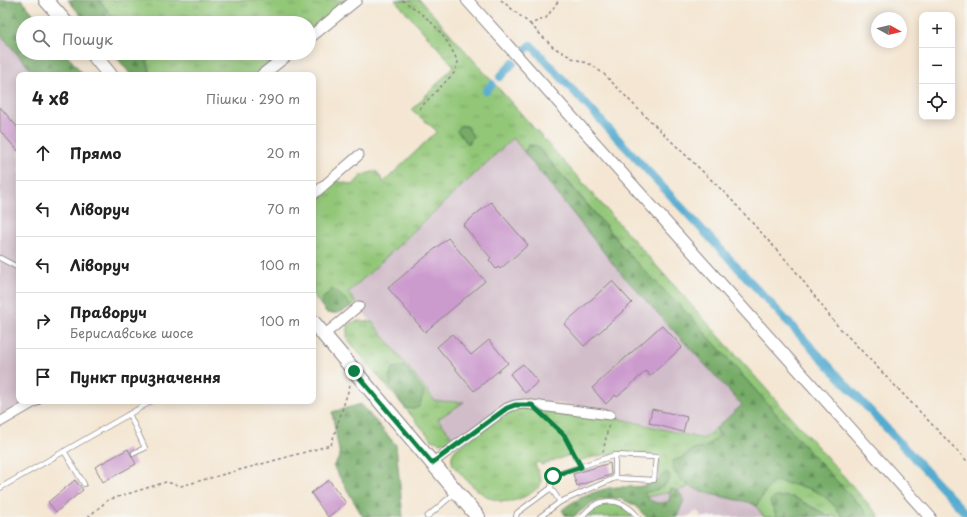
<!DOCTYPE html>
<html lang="uk">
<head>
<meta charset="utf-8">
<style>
  body { margin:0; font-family:"Playpen Sans",sans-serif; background:#f6f6f6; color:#222 }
  .controls { position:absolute; right:12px; top:12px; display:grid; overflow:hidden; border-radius:8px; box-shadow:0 2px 10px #0003 }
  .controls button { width:36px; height:36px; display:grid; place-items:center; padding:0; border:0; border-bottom:1px solid #e0e0e0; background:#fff; color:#222; font:20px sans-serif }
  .compass { position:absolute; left:871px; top:12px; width:36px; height:36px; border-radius:50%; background:#fff; box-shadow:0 2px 10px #0003; rotate:98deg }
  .stop { position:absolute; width:12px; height:12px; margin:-9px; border:3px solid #0b8043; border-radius:50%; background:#fff }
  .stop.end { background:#0b8043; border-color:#fff; box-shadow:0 1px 4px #0008 }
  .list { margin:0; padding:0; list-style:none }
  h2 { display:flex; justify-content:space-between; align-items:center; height:52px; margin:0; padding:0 16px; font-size:17px }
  h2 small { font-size:13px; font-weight:400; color:#767676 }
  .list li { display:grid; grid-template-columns:26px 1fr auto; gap:12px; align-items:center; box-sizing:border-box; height:56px; padding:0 16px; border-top:1px solid #e0e0e0 }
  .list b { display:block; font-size:15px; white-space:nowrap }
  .list p { margin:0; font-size:13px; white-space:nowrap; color:#767676 }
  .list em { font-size:13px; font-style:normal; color:#767676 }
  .icon { flex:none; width:22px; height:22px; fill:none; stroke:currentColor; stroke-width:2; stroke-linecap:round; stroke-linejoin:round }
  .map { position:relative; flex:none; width:967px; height:517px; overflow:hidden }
  .search { position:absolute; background:#fff; box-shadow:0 2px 10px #0003; left:16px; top:16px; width:300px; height:44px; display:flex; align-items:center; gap:10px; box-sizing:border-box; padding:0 14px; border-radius:22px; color:#767676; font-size:15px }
  .panel { position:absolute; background:#fff; box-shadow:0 2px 10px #0003; left:16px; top:72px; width:300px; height:332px; border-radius:8px }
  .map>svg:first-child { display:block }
  .industrial { fill:#d1bdc9 }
  .grass { fill:url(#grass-tufts); stroke:#5a745a }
  .forest { fill:url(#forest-firs); stroke:#4c6752 }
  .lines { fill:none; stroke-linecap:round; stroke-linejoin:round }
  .canal { stroke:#54abd0; stroke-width:8 }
  .building { fill:#cc9bce }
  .service-casing { stroke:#8b8486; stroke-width:6 }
  .minor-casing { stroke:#8b8486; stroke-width:11 }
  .tertiary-casing { stroke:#8b8486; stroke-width:13 }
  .primary-casing { stroke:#8b8486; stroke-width:16 }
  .path { stroke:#8b8486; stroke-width:1.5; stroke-dasharray:3 3; stroke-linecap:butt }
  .service { stroke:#fff; stroke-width:4.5 }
  .minor { stroke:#fff; stroke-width:9 }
  .tertiary { stroke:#fff; stroke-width:11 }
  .primary { stroke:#fff; stroke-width:14 }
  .route { stroke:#0b8043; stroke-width:5 }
</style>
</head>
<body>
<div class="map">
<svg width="967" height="517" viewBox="0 0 967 517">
  <defs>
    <pattern id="grass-tufts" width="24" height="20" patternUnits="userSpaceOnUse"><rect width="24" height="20" fill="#93c778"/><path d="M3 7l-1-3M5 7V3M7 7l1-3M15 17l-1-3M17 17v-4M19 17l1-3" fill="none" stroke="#78a164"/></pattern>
    <pattern id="forest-firs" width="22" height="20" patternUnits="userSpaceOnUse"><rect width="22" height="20" fill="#76ac68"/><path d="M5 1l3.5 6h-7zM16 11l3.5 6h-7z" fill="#608c57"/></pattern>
  </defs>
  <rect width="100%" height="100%" fill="#f6f6f2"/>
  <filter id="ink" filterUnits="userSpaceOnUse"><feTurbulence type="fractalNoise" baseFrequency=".025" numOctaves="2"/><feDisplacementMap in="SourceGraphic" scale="8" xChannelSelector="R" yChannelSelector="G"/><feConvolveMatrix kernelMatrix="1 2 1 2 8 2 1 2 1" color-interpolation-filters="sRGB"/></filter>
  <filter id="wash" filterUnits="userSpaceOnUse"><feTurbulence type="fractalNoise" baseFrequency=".012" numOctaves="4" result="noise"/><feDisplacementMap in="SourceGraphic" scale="16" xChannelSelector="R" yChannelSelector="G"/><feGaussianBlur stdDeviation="0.9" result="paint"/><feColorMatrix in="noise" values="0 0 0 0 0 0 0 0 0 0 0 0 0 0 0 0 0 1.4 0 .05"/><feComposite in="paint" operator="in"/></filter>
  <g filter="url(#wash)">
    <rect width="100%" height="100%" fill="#f4e6d2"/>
    <path class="industrial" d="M0 34 35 75H19V401H26L0 416Z
      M513 138 617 269 742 405 703 439 613 417V412L532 400 515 402 455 440 437 419 463 402 435 401 348 293Z
      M689 487 722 497 752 503 756 506 764 517H699L701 515 697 511 686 517H653L641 498Z"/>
    <path class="grass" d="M99 0H347L309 31V23H118Z
      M395 0H420L880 517H866L865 511 816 459 693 319 634 260 568 181 529 145 524 152 513 138 348 293 356 303C346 310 340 314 327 313L313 295V205L334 180 353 185 362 175 376 171 384 182 437 131 412 110 454 66Z
      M142 53H282L255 75H179V73L151 75 146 57Z
      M359 321 372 322 435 401 464 402 438 419 455 440 440 443 432 440 347 339V330L350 323Z
      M518 407 612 419 613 417 703 439 716 428 719 436 703 449H694L681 458 673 471 689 487 676 491 671 488 670 492 646 497 643 493 660 479 659 480V457C623 451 608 452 572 463L570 455 541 465 540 462 535 463 541 481 540 486C504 517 480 497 453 465 451 458 451 455 456 449Z
      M773 480C808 488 821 486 843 517H831L793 497 770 501 777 517H764L756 506Z
      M611 503C620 505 627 508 633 517H586C593 509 600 506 611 503Z"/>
    <path class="forest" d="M0 0H22L41 23H23V53H65L84 75H35L0 34Z
      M68 0H99L118 23H87Z
      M113 53H142L146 57 151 75H131Z
      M460 126H467L473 137 468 144 457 131Z
      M529 145 537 146 634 260 693 319 816 459 865 511 866 517H843C821 486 808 488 773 481L756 506C749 501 741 501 733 499 708 494 676 489 672 461L681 458 694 449H703L719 436 716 428 742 405 617 269 524 152Z
      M332 289 343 297 351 306C343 312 337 314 327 313L321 305 322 299Z
      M404 366 424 392 419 407 413 409 405 408 391 387 389 375 393 368Z
      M361 404 396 445 403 517H363L333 466 340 457 332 412Z
      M666 472 670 475C668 489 655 490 644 493 650 503 658 505 669 501L671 488 680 493 684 500 677 517H646L634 505 622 499 611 498 593 502 573 517 565 515 562 510C573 500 594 491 609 488 633 484 647 493 666 472Z
      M774 497H793L831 517H777L770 501Z"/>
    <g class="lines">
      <path class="canal" d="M523 52 531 45 967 515
        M500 77 513 63
        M486 91 492 84"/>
    </g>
    <g id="blocks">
      <path class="building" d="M0 107 19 129V152L0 131Z
        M491 202 528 245 500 269 498 267 496 269 489 260 491 258 463 225Z
        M448 238 485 281 425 332 388 288Z
        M612 281 632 303 584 346 564 324Z
        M662 325 682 347 650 376 646 371 617 397 615 395 606 404 592 388Z
        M452 334 471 355 489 340 508 363 474 391 437 347Z
        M523 364 538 382 525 393 510 374Z
        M652 409 687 417 683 432 649 423Z
        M128 449 136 464 103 482 95 467Z
        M610 463 611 475 577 486 573 474Z
        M75 480 83 490 56 512 48 502Z
        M329 480 346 503 328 517 311 493Z"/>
    </g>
  </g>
  <g filter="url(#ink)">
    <use href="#blocks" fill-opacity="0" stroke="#8b8486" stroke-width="1"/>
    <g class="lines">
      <g class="service-casing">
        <path id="service" d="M0 258 19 268
          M129 414 145 448 134 453
          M64 451 84 484
          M615 478V455
          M0 488 152 401
          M427 517 456 492
          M516 517 517 513 551 488
          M540 517 560 502 615 478 654 480 656 457 615 455 553 476 551 488 560 502
          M582 517C598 495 622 497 638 517"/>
      </g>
      <g class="minor-casing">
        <path id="minor" d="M313 195 359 155
          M324 335 359 306
          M0 422 36 401
          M432 463 507 408 515 405 525 404 610 415"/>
      </g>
      <g class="tertiary-casing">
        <path id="tertiary" d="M467 0 930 517
          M309 38 356 0
          M262 75 290 53"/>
      </g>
      <g class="primary-casing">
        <path id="primary" d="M46 0 66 23
          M92 53 110 75
          M313 322 478 517"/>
      </g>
      <path class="path" d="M402 0C430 18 444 32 458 62L455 72 418 110
        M501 0 530 24 546 18 559 0
        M530 24 553 47 572 58 592 65 605 75 637 108 729 197 794 269 835 323 967 461
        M541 414 564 435 578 461
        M603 452 609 423
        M88 517 108 500 166 482 181 486 331 445 351 382"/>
      <use href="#service" class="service"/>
      <use href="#minor" class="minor"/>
      <use href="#tertiary" class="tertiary"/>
      <use href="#primary" class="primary"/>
    </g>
  </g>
  <g class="lines" filter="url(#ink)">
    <path class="route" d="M354 371 432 463 507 408 515 405H532L564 435 581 467 553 476"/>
  </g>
</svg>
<div class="controls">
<button>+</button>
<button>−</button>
<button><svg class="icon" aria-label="locate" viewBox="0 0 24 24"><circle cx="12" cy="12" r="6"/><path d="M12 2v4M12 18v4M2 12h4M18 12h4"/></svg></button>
</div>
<svg class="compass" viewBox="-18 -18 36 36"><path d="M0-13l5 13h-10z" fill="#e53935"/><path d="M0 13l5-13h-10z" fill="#767676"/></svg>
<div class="stop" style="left:553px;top:476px"></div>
<div class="stop end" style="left:354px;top:371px"></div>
<div class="search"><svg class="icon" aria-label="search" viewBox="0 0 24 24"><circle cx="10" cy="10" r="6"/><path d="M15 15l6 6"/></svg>Пошук</div>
<section class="panel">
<h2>4 хв<small>Пішки · 290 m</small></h2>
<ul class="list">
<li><svg class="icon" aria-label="ahead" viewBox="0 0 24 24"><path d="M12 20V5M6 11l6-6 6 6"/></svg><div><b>Прямо</b></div><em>20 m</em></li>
<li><svg class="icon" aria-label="left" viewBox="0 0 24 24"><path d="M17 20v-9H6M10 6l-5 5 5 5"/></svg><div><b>Ліворуч</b></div><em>70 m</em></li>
<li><svg class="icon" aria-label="left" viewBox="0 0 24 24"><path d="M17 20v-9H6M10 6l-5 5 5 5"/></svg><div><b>Ліворуч</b></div><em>100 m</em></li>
<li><svg class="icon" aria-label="right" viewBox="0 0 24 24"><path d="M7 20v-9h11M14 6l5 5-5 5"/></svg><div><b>Праворуч</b><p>Бериславське шосе</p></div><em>100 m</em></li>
<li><svg class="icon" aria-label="arrive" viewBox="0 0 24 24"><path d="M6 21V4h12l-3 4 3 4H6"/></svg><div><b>Пункт призначення</b></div></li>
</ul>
</section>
</div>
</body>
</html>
